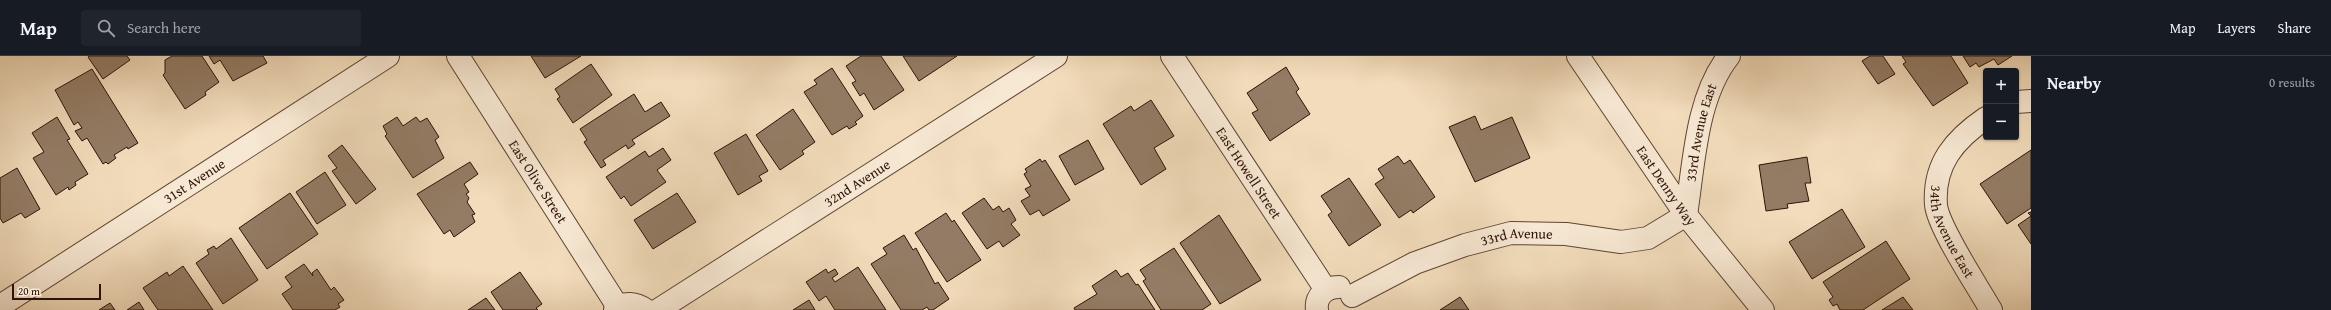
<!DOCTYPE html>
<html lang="en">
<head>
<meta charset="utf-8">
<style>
  body { margin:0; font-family:"Gentium Book Plus",serif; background:#20242c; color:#f1f3f6 }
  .controls { position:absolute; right:12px; top:12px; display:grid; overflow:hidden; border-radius:4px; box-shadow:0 1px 3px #0004 }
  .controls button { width:36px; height:36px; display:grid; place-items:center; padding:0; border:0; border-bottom:1px solid #363941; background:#171b24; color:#f1f3f6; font:20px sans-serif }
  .scale { position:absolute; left:12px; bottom:10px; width:89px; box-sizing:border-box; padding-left:4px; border:2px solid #2d1308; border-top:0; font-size:11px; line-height:14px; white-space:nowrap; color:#2d1308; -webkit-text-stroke:3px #f7e8d3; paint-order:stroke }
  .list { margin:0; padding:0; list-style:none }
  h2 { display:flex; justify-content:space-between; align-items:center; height:52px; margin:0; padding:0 16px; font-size:17px }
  h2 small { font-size:13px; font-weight:400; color:#9ea1a6 }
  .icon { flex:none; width:22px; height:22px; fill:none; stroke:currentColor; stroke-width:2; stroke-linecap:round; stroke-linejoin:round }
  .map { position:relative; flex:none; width:2031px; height:254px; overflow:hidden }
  header { display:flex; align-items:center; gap:24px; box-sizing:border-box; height:56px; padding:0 20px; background:#171b24; border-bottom:1px solid #363941 }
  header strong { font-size:19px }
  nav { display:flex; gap:22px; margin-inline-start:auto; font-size:14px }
  .search { width:280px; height:36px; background:#20242c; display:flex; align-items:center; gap:10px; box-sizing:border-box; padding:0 14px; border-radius:4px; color:#9ea1a6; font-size:15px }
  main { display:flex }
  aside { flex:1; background:#171b24 }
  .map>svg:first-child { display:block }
  .building { fill:#937c65; stroke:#2d1308 }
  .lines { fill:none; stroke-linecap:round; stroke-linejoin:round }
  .minor-casing { stroke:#5e4535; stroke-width:24 }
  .tertiary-casing { stroke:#5e4535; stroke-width:24 }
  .minor { stroke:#f7e8d3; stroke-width:22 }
  .tertiary { stroke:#f7e8d3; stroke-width:22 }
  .labels { text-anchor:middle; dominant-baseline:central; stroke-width:3; stroke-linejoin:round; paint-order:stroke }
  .street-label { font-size:14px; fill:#2d1308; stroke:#f7e8d3 }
</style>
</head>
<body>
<header>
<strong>Map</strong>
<div class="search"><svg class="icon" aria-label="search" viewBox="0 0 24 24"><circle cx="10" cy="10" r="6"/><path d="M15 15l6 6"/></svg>Search here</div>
<nav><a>Map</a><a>Layers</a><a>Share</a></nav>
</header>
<main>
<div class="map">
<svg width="2031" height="254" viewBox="0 0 2031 254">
  <rect width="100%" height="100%" fill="#f2dcbb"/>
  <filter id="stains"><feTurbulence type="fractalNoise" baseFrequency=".005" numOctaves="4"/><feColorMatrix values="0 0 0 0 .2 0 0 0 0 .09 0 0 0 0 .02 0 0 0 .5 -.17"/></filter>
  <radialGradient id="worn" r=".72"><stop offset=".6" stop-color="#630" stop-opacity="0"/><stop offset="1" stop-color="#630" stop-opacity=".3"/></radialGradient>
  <path class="building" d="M90 0H127L130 4 103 23 88 1Z
    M172 0H202L219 26 205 36 206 39 185 53 163 19 165 17V4Z
    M209 0H263L267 7 233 25 220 4 214 8Z
    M531 0H581L545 22Z
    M861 0H881L904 34 874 54 864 37 860 40 852 27 856 25 846 10Z
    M903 0H957L919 25Z
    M1870 0H1883L1895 18 1878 28 1862 5Z
    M1902 0H1951L1968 27 1933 50 1903 8 1906 6Z
    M1963 0H2012L1998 9 1994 3 1979 11 1976 7 1970 11Z
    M591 8 612 39 573 67 557 43 560 41 555 33Z
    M1286 11 1299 33 1296 36 1310 58 1270 85 1252 57 1258 54 1247 37Z
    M832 12 863 60 855 66 857 68 849 73 847 70 832 79 804 36 817 28 814 24Z
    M92 13 138 87 128 93 127 91 114 99 116 102 108 108 106 106 103 108 87 82 82 85 75 75 82 72 78 66 74 69 55 34Z
    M634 38 645 56 661 46 670 60 632 84 635 88 628 93 626 89 603 104 606 109 601 112 584 86 587 84 580 73Z
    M1151 44 1174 80 1154 92 1166 113 1141 129 1103 68 1131 50 1134 55Z
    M793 53 815 86 802 95 804 98 780 114 756 79Z
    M1475 60 1481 74 1512 61 1530 102 1475 126 1449 71Z
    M57 61 70 83 67 84 88 118 75 126 76 129 69 134 68 131 56 139 33 102 44 96 32 77Z
    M397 61 403 70 416 61 420 66 427 62 439 81 435 84 444 102 413 122 385 80 387 78 383 70Z
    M746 78 768 115 759 120 762 125 738 139 714 97Z
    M1088 84 1104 113 1075 129 1059 100Z
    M342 89 376 133 356 148 332 115 337 112 328 100Z
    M663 92 671 104 657 114 666 126 631 150 624 140 621 143 606 121 645 95 649 101Z
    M2031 94V152L2007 168 1980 128Z
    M1398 100 1404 108 1410 104 1435 141 1413 157 1411 154 1399 162 1375 128 1384 122 1378 113Z
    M1807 101 1811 127H1805L1809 145 1787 148 1788 152 1766 155 1759 109Z
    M1040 103 1042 106 1045 104 1070 144 1043 160 1039 154 1030 159 1021 145 1030 140 1025 133 1031 130 1024 118 1027 116 1025 113Z
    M470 106 478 118 464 128 469 136 466 138 469 142 467 146 475 158 472 159 475 166 454 181 450 174 444 178 417 138Z
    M17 112 40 153 25 162 21 157 3 167 0 162V122Z
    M325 116 346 149 317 168 296 136Z
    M1349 122 1381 169 1349 190 1328 159 1332 156 1321 140Z
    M290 137 318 178 267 213 239 172Z
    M677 137 696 166 653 193 634 164Z
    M984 142 993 154 999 150 1003 156 1009 152 1016 164 1011 168 1020 179 1003 191 999 185 987 193 962 157Z
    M1842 153 1865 191 1812 223 1789 186Z
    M2031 156V188L2018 169 2031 160 2028 157Z
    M946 157 952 166 954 164 981 204 947 226 915 177Z
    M1219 159 1261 224 1220 248 1180 187Z
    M904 179 913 194 916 192 935 228 938 226 949 243 933 254H929L927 251 922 254H901L871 208 887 198 883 192Z
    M231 182 258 224 223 248 196 207 209 198 207 194 214 190 216 193Z
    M1886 185 1910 223 1863 254H1840L1837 248 1833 250 1829 244 1833 241 1823 226Z
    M1174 192 1211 248 1202 254H1161L1143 225 1146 223 1140 214Z
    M304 208 313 220 312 217 317 213 331 234 334 231 344 244 338 248 340 251 335 254H293L282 238 292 231 285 221Z
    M183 210 213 254H158L143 232 167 216 169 220Z
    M858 211 886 254H835L826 240 819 245 806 226 826 213 828 217 835 213 838 218 832 222 835 226Z
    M1116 214 1121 221 1128 217 1136 229 1138 228 1155 254H1075L1074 252 1097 238 1092 230Z
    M520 216 542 248 536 252 538 254H503L491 236Z
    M1460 241 1469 254H1440Z
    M1903 241 1913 254H1882Z
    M486 242 495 254H468Z
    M809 244 815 254H793Z
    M139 246 144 254H127Z
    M110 247 115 254H99Z"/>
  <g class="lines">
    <g class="minor-casing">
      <g id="minor">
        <path id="s1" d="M458 0 618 251"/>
        <path id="s2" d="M1172 0 1326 234"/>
        <path d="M2016 46 2031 45"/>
        <path id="s3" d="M1986 62C1955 83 1933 108 1936 149 1938 171 1978 231 1991 254"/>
        <path id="s4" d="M1352 240 1415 207 1465 189 1511 177 1566 178 1621 186 1648 182 1686 159C1694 108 1696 41 1729 0"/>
        <path id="s5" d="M0 250 388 0"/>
        <path d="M615 254C624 245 636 247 646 254"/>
        <path id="s6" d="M658 254 1056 0"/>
        <path d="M1317 254C1315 240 1326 231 1339 231"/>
      </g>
    </g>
    <g class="tertiary-casing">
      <g id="tertiary">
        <path id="s7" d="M1578 0 1686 159 1763 254"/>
      </g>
    </g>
    <use href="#minor" class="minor"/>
    <use href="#tertiary" class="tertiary"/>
  </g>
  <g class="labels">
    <g class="street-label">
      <text stroke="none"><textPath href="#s4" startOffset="438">33rd Avenue East</textPath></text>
      <text stroke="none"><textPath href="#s2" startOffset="140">East Howell Street</textPath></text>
      <text stroke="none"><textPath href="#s5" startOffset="231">31st Avenue</textPath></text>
      <text stroke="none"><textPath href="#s1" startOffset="149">East Olive Street</textPath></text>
      <text stroke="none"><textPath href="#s6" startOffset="236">32nd Avenue</textPath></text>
      <text stroke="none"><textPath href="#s7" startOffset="157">East Denny Way</textPath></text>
      <text stroke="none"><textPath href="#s3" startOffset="136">34th Avenue East</textPath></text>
      <text stroke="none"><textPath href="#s4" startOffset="177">33rd Avenue</textPath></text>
    </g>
  </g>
  <rect width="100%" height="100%" filter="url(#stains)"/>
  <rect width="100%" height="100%" fill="url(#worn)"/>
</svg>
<div class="controls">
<button>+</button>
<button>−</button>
</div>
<div class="scale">20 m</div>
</div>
<aside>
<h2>Nearby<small>0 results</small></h2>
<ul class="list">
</ul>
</aside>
</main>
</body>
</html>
